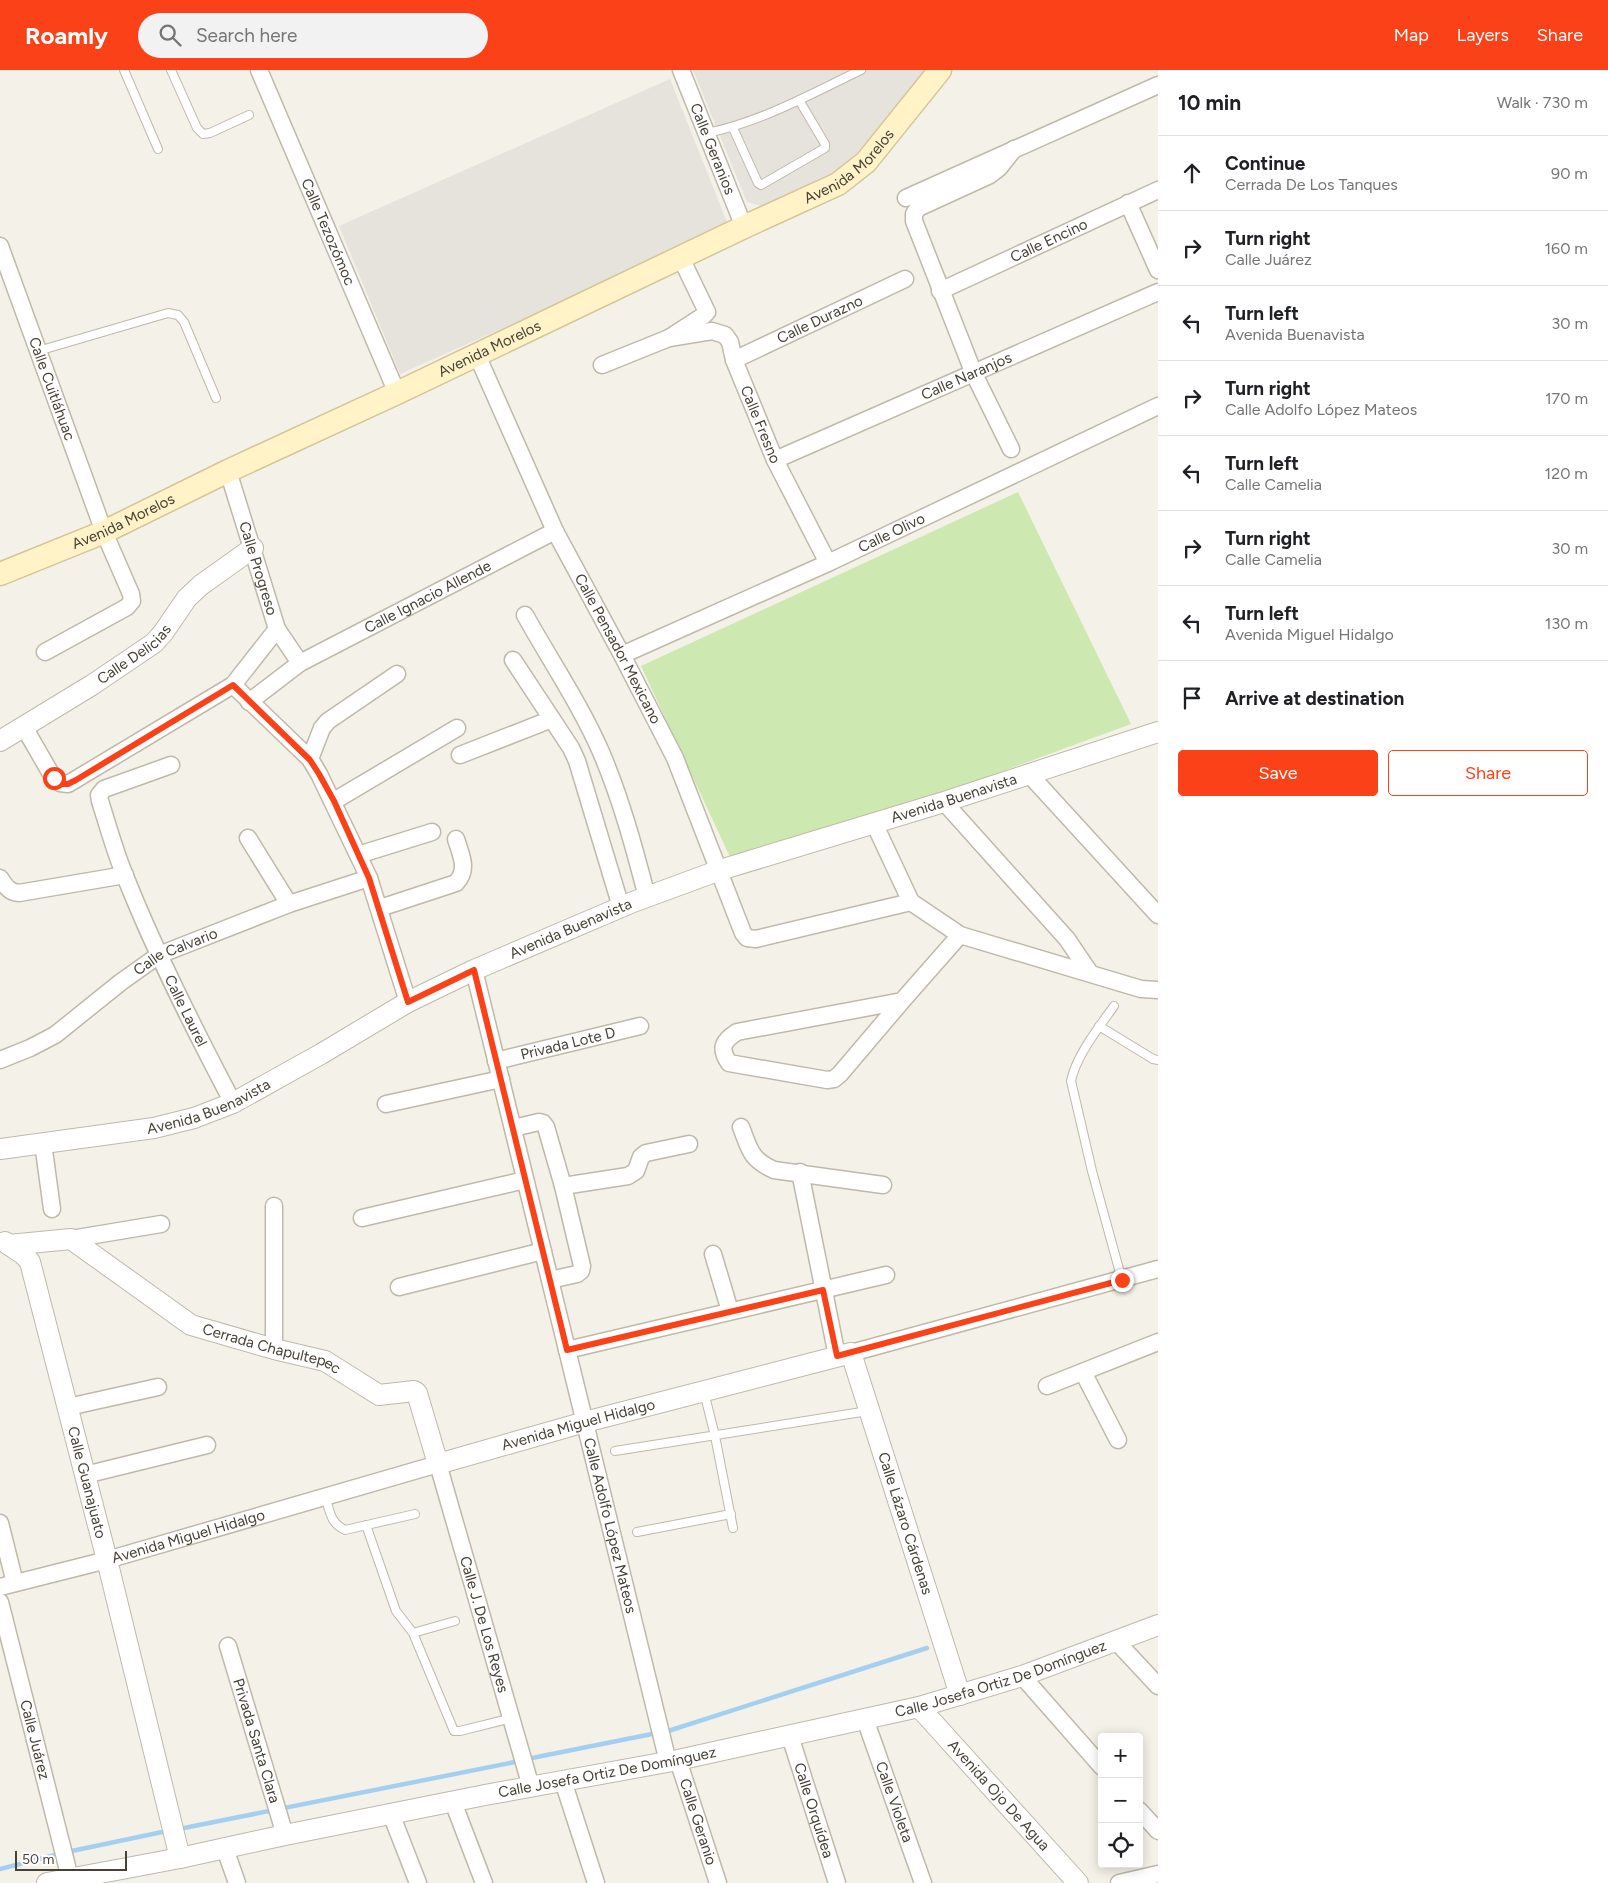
<!DOCTYPE html>
<html lang="en">
<head>
<meta charset="utf-8">
<style>
  body { margin:0; font-family:Figtree,sans-serif; background:#f2f2f2; color:#202124 }
  .controls { position:absolute; right:15px; bottom:15px; display:grid; overflow:hidden; border-radius:5px; box-shadow:0 2px 12px #0003 }
  .controls button { width:45px; height:45px; display:grid; place-items:center; padding:0; border:0; border-bottom:1px solid #e0e0e0; background:#fff; color:#202124; font:25px sans-serif }
  .scale { position:absolute; left:15px; bottom:12px; width:112px; box-sizing:border-box; padding-left:5px; border:2px solid #474136; border-top:0; font-size:14px; line-height:18px; white-space:nowrap; color:#474136; -webkit-text-stroke:4px #fff; paint-order:stroke }
  .stop { position:absolute; width:15px; height:15px; margin:-11px; border:4px solid #fb4118; border-radius:50%; background:#fff }
  .stop.end { background:#fb4118; border-color:#fff; box-shadow:0 1px 5px #0008 }
  .list { margin:0; padding:0; list-style:none }
  h2 { display:flex; justify-content:space-between; align-items:center; height:65px; margin:0; padding:0 20px; font-size:21px }
  h2 small { font-size:16px; font-weight:400; color:#757577 }
  .list li { display:grid; grid-template-columns:32px 1fr auto; gap:15px; align-items:center; box-sizing:border-box; height:75px; padding:0 20px; border-top:1px solid #e0e0e0 }
  .list b { display:block; font-size:19px; white-space:nowrap }
  .list p { margin:0; font-size:16px; white-space:nowrap; color:#757577 }
  .list em { font-size:16px; font-style:normal; color:#757577 }
  .actions { display:flex; gap:10px; padding:15px 20px }
  .actions a { flex:1; padding:11px 0; border:1px solid #fb4118; border-radius:5px; text-align:center; font-size:18px; color:#fb4118 }
  .actions .main { background:#fb4118; color:#fff }
  .icon { flex:none; width:28px; height:28px; fill:none; stroke:currentColor; stroke-width:2; stroke-linecap:round; stroke-linejoin:round }
  .map { position:relative; flex:none; width:1158px; height:1813px; overflow:hidden }
  header { display:flex; align-items:center; gap:30px; box-sizing:border-box; height:70px; padding:0 25px; background:#fb4118; color:#fff }
  header strong { font-size:24px }
  nav { display:flex; gap:28px; margin-inline-start:auto; font-size:18px }
  .search { width:350px; height:45px; background:#f2f2f2; display:flex; align-items:center; gap:12px; box-sizing:border-box; padding:0 18px; border-radius:28px; color:#757577; font-size:19px }
  main { display:flex }
  aside { flex:1; background:#fff }
  .map>svg:first-child { display:block }
  .industrial { fill:#e6e2dc }
  .green { fill:#cde8b0 }
  .lines { fill:none; stroke-linecap:round; stroke-linejoin:round }
  .stream { stroke:#a4cff1; stroke-width:4.5 }
  .service-casing { stroke:#c0b9aa; stroke-width:10 }
  .minor-casing { stroke:#c0b9aa; stroke-width:19 }
  .tertiary-casing { stroke:#c0b9aa; stroke-width:22 }
  .secondary-casing { stroke:#d4c598; stroke-width:25 }
  .service { stroke:#fff; stroke-width:8 }
  .minor { stroke:#fff; stroke-width:16 }
  .tertiary { stroke:#fff; stroke-width:20 }
  .secondary { stroke:#fff3c7; stroke-width:22 }
  .route { stroke:#fb4118; stroke-width:6 }
  .labels { text-anchor:middle; dominant-baseline:central; stroke-width:4; stroke-linejoin:round; paint-order:stroke }
  .street-label { font-size:15px; fill:#474136; stroke:#fff }
</style>
</head>
<body>
<header>
<strong>Roamly</strong>
<div class="search"><svg class="icon" aria-label="search" viewBox="0 0 24 24"><circle cx="10" cy="10" r="6"/><path d="M15 15l6 6"/></svg>Search here</div>
<nav><a>Map</a><a>Layers</a><a>Share</a></nav>
</header>
<main>
<div class="map">
<svg width="1158" height="1813" viewBox="0 0 1158 1813">
  <rect width="100%" height="100%" fill="#f4f1e8"/>
  <path class="industrial" d="M693 0H926L849 94 766 137 747 132Z
    M670 9 729 157 400 304 339 156Z"/>
  <path class="green" d="M1018 422 1131 654 965 715 730 787 641 596Z"/>
  <g class="lines">
    <path class="stream" d="M665 1662 927 1578
      M527 1689 657 1663
      M179 1759 520 1691
      M67 1782 167 1761
      M0 1799 59 1784"/>
    <g class="service-casing">
      <path id="service" d="M124 0 158 79
        M171 0 197 58 203 64 210 63 249 45
        M733 58 758 113 761 115 825 78V74L799 30
        M707 63C761 52 811 24 861 0
        M38 281 168 243 178 245 184 252 216 328
        M1114 936C1099 957 1076 986 1071 1011L1092 1101 1122 1210
        M1099 956 1153 989 1158 990
        M704 1322 715 1366 733 1458
        M615 1381 868 1341
        M325 1426C330 1441 330 1453 345 1460L415 1444
        M366 1455 396 1541 413 1563 454 1661H460L512 1648
        M637 1462 731 1444
        M413 1563 455 1551"/>
    </g>
    <g class="minor-casing">
      <g id="minor">
        <path id="s1" d="M259 0 397 323"/>
        <path id="s2" d="M681 0 744 157"/>
        <path d="M906 128 1158 15"/>
        <path d="M1128 133 1158 200"/>
        <path id="s3" d="M0 176 104 462 131 524 132 531 127 537 45 582"/>
        <path id="s4" d="M940 221 1158 120"/>
        <path id="s5" d="M669 268 712 261 725 265 730 272 734 290 775 390 828 493"/>
        <path id="s6" d="M477 285 555 461 622 585 675 688 743 863 747 868 756 869 911 832"/>
        <path id="s7" d="M734 290 905 209"/>
        <path d="M602 295 669 268 703 246 707 242 681 188"/>
        <path d="M1011 379 974 304 914 151V144L918 138 990 105 999 98 1014 79"/>
        <path id="s8" d="M775 390 1158 222"/>
        <path id="s9" d="M228 401 277 559 300 593"/>
        <path d="M525 545C550 590 580 634 601 682 621 729 634 777 647 827"/>
        <path id="s10" d="M622 585 828 493 1158 336"/>
        <path d="M513 590 571 678 577 691 621 837"/>
        <path d="M233 615 310 689 319 704 369 808 408 932"/>
        <path id="s11" d="M249 632 300 593 555 461"/>
        <path d="M24 657 54 709 60 713 68 714 233 615 277 559"/>
        <path d="M460 685 552 649"/>
        <path d="M310 689 322 658 328 651 397 604"/>
        <path id="s12" d="M171 695 104 719 99 725 100 731C108 756 115 782 125 806 156 884 194 959 233 1033"/>
        <path d="M1028 703 1158 845"/>
        <path d="M334 731 457 658"/>
        <path d="M944 732 1067 869 1090 903"/>
        <path d="M874 753 911 832 960 865 1141 919 1158 920"/>
        <path d="M248 768 289 834"/>
        <path d="M358 785 432 762"/>
        <path d="M0 808C6 817 9 822 19 823L125 805"/>
        <path d="M380 838 456 813C469 799 461 786 456 769"/>
        <path id="s13" d="M474 900 668 1692"/>
        <path d="M902 931 840 1004 834 1009 827 1010 729 993C719 978 723 971 737 962L902 931 960 865"/>
        <path id="s14" d="M0 990 30 978 55 965 121 912 159 885 289 834 369 808"/>
        <path id="s15" d="M496 991 640 956"/>
        <path d="M386 1034 501 1009"/>
        <path d="M741 1057C750 1080 750 1089 774 1100L883 1115"/>
        <path d="M513 1058 539 1052 543 1053 546 1057 563 1116 582 1196 581 1201 577 1204 550 1210"/>
        <path d="M43 1073 52 1139"/>
        <path d="M800 1102 837 1286"/>
        <path d="M563 1116 628 1106 636 1101 641 1087 646 1083 689 1074"/>
        <path d="M362 1148 525 1110"/>
        <path d="M71 1169 161 1154"/>
        <path d="M713 1184 730 1241"/>
        <path d="M399 1217 543 1181"/>
        <path d="M274 1279V1136"/>
        <path d="M567 1280 886 1205"/>
        <path d="M851 1283 1158 1199"/>
        <path d="M1083 1302 1118 1370"/>
        <path d="M1047 1316 1158 1272"/>
        <path d="M68 1337 158 1317"/>
        <path d="M85 1405 207 1375"/>
        <path d="M0 1453 15 1513"/>
        <path id="s16" d="M0 1517 107 1490 438 1394 531 1717"/>
        <path id="s17" d="M0 1532 70 1808"/>
        <path d="M1116 1571 1158 1616"/>
        <path id="s18" d="M228 1576 285 1765"/>
        <path d="M1022 1606 1102 1697"/>
        <path id="s19" d="M865 1649 923 1813"/>
        <path id="s20" d="M790 1666 837 1813"/>
        <path id="s21" d="M678 1690 718 1813"/>
        <path d="M563 1711 596 1813"/>
        <path d="M453 1732 484 1813"/>
        <path d="M1139 1740 1158 1761"/>
        <path d="M391 1744 418 1813"/>
        <path d="M225 1779 237 1813"/>
        <path d="M1119 1813 1158 1804"/>
      </g>
    </g>
    <g class="tertiary-casing">
      <g id="tertiary">
        <path id="s22" d="M0 671 92 615 154 573 163 563 187 528 201 515 253 478"/>
        <path id="s23" d="M0 1079 154 1058 194 1048 233 1033 321 984 408 932 474 900 633 832 720 800 944 732 1158 662"/>
        <path id="s24" d="M5 1172 24 1185 30 1192 107 1490 180 1788"/>
        <path id="s25" d="M9 1175 71 1169 191 1255 274 1279 325 1291 379 1325 414 1321 417 1323 438 1394 585 1352 851 1283 960 1625"/>
        <path id="s26" d="M919 1637 1078 1813"/>
        <path id="s27" d="M47 1813 180 1788 285 1765 485 1725 678 1690 919 1637 1022 1606 1158 1555"/>
      </g>
    </g>
    <g class="secondary-casing">
      <g id="secondary">
        <path id="s28" d="M0 504 104 462 228 401 397 323 744 157 838 114 866 92 940 0"/>
      </g>
    </g>
    <use href="#service" class="service"/>
    <use href="#minor" class="minor"/>
    <use href="#tertiary" class="tertiary"/>
    <use href="#secondary" class="secondary"/>
  </g>
  <g class="lines">
    <path class="route" d="M54 708 60 714H68L76 710 233 615 310 690 319 704 334 731 369 808 408 932 474 900 567 1280 823 1220 837 1286 1122 1210"/>
  </g>
  <g class="labels">
    <g class="street-label">
      <text stroke="none"><textPath href="#s2" startOffset="85">Calle Geranios</textPath></text>
      <text stroke="none"><textPath href="#s28" startOffset="944">Avenida Morelos</textPath></text>
      <text stroke="none"><textPath href="#s1" startOffset="176">Calle Tezozómoc</textPath></text>
      <text stroke="none"><textPath href="#s4" startOffset="120">Calle Encino</textPath></text>
      <text stroke="none"><textPath href="#s7" startOffset="95">Calle Durazno</textPath></text>
      <text stroke="none"><textPath href="#s28" startOffset="539">Avenida Morelos</textPath></text>
      <text stroke="none"><textPath href="#s8" startOffset="209">Calle Naranjos</textPath></text>
      <text stroke="none"><textPath href="#s3" startOffset="152">Calle Cuitláhuac</textPath></text>
      <text stroke="none"><textPath href="#s5" startOffset="154">Calle Fresno</textPath></text>
      <text stroke="none"><textPath href="#s28" startOffset="134">Avenida Morelos</textPath></text>
      <text stroke="none"><textPath href="#s10" startOffset="296">Calle Olivo</textPath></text>
      <text stroke="none"><textPath href="#s9" startOffset="102">Calle Progreso</textPath></text>
      <text stroke="none"><textPath href="#s11" startOffset="208">Calle Ignacio Allende</textPath></text>
      <text stroke="none"><textPath href="#s6" startOffset="326">Calle Pensador Mexicano</textPath></text>
      <text stroke="none"><textPath href="#s22" startOffset="160">Calle Delicias</textPath></text>
      <text stroke="none"><textPath href="#s23" startOffset="1024">Avenida Buenavista</textPath></text>
      <text stroke="none"><textPath href="#s23" startOffset="619">Avenida Buenavista</textPath></text>
      <text stroke="none"><textPath href="#s14" startOffset="208">Calle Calvario</textPath></text>
      <text stroke="none"><textPath href="#s12" startOffset="312">Calle Laurel</textPath></text>
      <text stroke="none"><textPath href="#s15" startOffset="74">Privada Lote D</textPath></text>
      <text stroke="none"><textPath href="#s23" startOffset="214">Avenida Buenavista</textPath></text>
      <text stroke="none"><textPath href="#s25" startOffset="294">Cerrada Chapultepec</textPath></text>
      <text stroke="none"><textPath href="#s25" startOffset="671">Avenida Miguel Hidalgo</textPath></text>
      <text stroke="none"><textPath href="#s24" startOffset="260">Calle Guanajuato</textPath></text>
      <text stroke="none"><textPath href="#s25" startOffset="1132">Calle Lázaro Cárdenas</textPath></text>
      <text stroke="none"><textPath href="#s13" startOffset="572">Calle Adolfo López Mateos</textPath></text>
      <text stroke="none"><textPath href="#s16" startOffset="195">Avenida Miguel Hidalgo</textPath></text>
      <text stroke="none"><textPath href="#s16" startOffset="622">Calle J. De Los Reyes</textPath></text>
      <text stroke="none"><textPath href="#s27" startOffset="976">Calle Josefa Ortiz De Domínguez</textPath></text>
      <text stroke="none"><textPath href="#s17" startOffset="142">Calle Juárez</textPath></text>
      <text stroke="none"><textPath href="#s18" startOffset="99">Privada Santa Clara</textPath></text>
      <text stroke="none"><textPath href="#s27" startOffset="571">Calle Josefa Ortiz De Domínguez</textPath></text>
      <text stroke="none"><textPath href="#s26" startOffset="119">Avenida Ojo De Agua</textPath></text>
      <text stroke="none"><textPath href="#s19" startOffset="88">Calle Violeta</textPath></text>
      <text stroke="none"><textPath href="#s20" startOffset="78">Calle Orquídea</textPath></text>
      <text stroke="none"><textPath href="#s21" startOffset="65">Calle Geranio</textPath></text>
    </g>
  </g>
</svg>
<div class="controls">
<button>+</button>
<button>−</button>
<button><svg class="icon" aria-label="locate" viewBox="0 0 24 24"><circle cx="12" cy="12" r="6"/><path d="M12 2v4M12 18v4M2 12h4M18 12h4"/></svg></button>
</div>
<div class="scale">50 m</div>
<div class="stop" style="left:54px;top:708px"></div>
<div class="stop end" style="left:1122px;top:1210px"></div>
</div>
<aside>
<h2>10 min<small>Walk · 730 m</small></h2>
<ul class="list">
<li><svg class="icon" aria-label="ahead" viewBox="0 0 24 24"><path d="M12 20V5M6 11l6-6 6 6"/></svg><div><b>Continue</b><p>Cerrada De Los Tanques</p></div><em>90 m</em></li>
<li><svg class="icon" aria-label="right" viewBox="0 0 24 24"><path d="M7 20v-9h11M14 6l5 5-5 5"/></svg><div><b>Turn right</b><p>Calle Juárez</p></div><em>160 m</em></li>
<li><svg class="icon" aria-label="left" viewBox="0 0 24 24"><path d="M17 20v-9H6M10 6l-5 5 5 5"/></svg><div><b>Turn left</b><p>Avenida Buenavista</p></div><em>30 m</em></li>
<li><svg class="icon" aria-label="right" viewBox="0 0 24 24"><path d="M7 20v-9h11M14 6l5 5-5 5"/></svg><div><b>Turn right</b><p>Calle Adolfo López Mateos</p></div><em>170 m</em></li>
<li><svg class="icon" aria-label="left" viewBox="0 0 24 24"><path d="M17 20v-9H6M10 6l-5 5 5 5"/></svg><div><b>Turn left</b><p>Calle Camelia</p></div><em>120 m</em></li>
<li><svg class="icon" aria-label="right" viewBox="0 0 24 24"><path d="M7 20v-9h11M14 6l5 5-5 5"/></svg><div><b>Turn right</b><p>Calle Camelia</p></div><em>30 m</em></li>
<li><svg class="icon" aria-label="left" viewBox="0 0 24 24"><path d="M17 20v-9H6M10 6l-5 5 5 5"/></svg><div><b>Turn left</b><p>Avenida Miguel Hidalgo</p></div><em>130 m</em></li>
<li><svg class="icon" aria-label="arrive" viewBox="0 0 24 24"><path d="M6 21V4h12l-3 4 3 4H6"/></svg><div><b>Arrive at destination</b></div></li>
</ul>
<div class="actions"><a class="main">Save</a><a>Share</a></div>
</aside>
</main>
</body>
</html>
